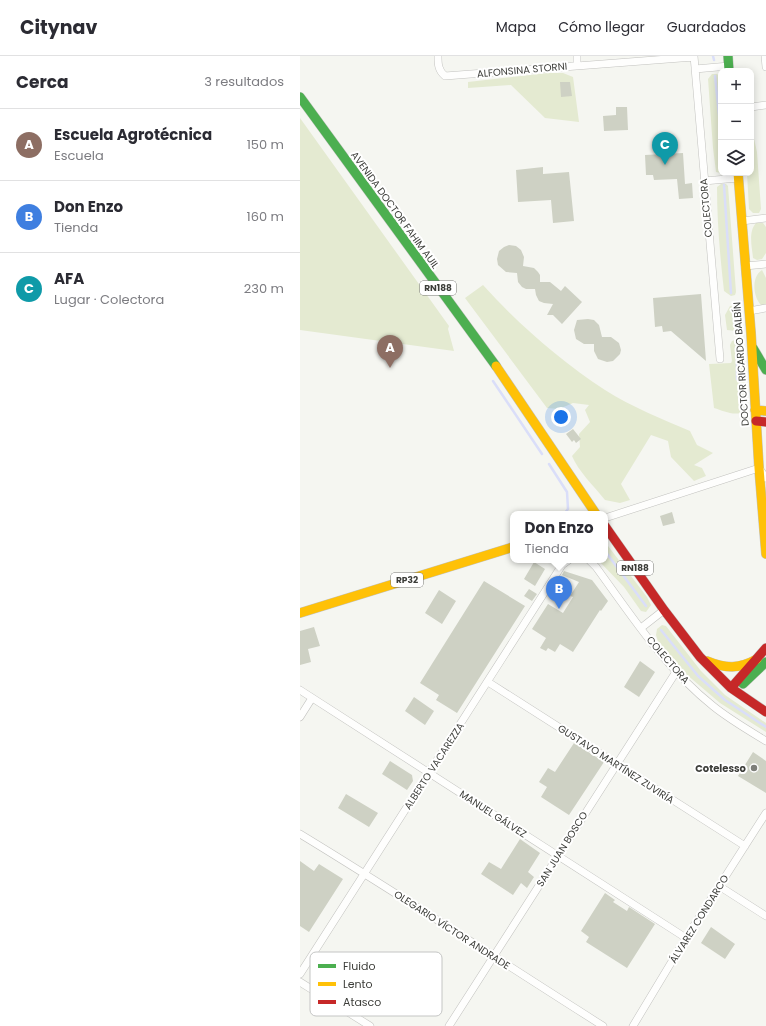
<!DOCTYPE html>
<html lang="es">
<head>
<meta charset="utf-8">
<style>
  body { margin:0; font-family:Poppins,sans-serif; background:#f2f2f3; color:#2b2b33 }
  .controls { position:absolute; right:12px; top:12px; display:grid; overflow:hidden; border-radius:8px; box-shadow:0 2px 10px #0003 }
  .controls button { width:36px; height:36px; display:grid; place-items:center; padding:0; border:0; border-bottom:1px solid #e1e1e2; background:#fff; color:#2b2b33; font:20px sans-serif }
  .you { position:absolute; left:261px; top:361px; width:14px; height:14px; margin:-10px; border:3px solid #fff; border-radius:50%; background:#1a73e8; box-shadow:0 0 0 6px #1a73e833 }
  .badge { display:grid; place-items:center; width:26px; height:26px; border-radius:50%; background:#d93025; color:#fff; font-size:13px; font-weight:700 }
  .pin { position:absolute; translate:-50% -33px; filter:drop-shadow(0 1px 2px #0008) }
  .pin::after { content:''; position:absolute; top:21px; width:14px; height:12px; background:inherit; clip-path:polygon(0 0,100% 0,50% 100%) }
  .popup { position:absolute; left:210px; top:455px; width:98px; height:52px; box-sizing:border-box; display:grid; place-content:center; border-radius:8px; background:#fff; filter:drop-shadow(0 1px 3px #0005); font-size:13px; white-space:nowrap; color:#7c7c81 }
  .popup b { font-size:15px; color:#2b2b33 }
  .popup::after { content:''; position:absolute; left:50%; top:100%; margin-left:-8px; border:8px solid transparent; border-top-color:#fff }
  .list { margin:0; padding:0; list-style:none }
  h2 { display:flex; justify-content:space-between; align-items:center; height:52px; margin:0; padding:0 16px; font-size:17px }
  h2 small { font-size:13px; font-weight:400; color:#7c7c81 }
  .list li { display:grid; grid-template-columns:26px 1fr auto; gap:12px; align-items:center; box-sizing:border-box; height:72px; padding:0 16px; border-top:1px solid #e1e1e2 }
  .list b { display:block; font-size:15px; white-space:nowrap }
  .list p { margin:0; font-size:13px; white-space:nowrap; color:#7c7c81 }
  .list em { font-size:13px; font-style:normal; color:#7c7c81 }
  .icon { flex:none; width:22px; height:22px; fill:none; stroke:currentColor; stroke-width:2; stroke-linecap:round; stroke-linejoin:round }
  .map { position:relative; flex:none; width:466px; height:970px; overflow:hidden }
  header { display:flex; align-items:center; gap:24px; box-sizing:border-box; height:56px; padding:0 20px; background:#fff; border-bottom:1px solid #e1e1e2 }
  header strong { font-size:19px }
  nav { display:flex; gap:22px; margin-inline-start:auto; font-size:14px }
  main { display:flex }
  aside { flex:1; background:#fff }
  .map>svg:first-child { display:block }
  .green { fill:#e4ead1 }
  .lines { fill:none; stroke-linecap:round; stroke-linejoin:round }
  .stream { stroke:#dadef9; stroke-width:2.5 }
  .building { fill:#ced1c4 }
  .street-casing { stroke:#c2c2bf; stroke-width:8 }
  .fast-casing { stroke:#c2c2bf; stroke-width:10 }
  .slow-casing { stroke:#c2c2bf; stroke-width:10 }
  .jam-casing { stroke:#c2c2bf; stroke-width:10 }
  .street { stroke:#fefefd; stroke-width:7 }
  .fast { stroke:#4caf50; stroke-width:9 }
  .slow { stroke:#ffc107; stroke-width:9 }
  .jam { stroke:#c62828; stroke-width:9 }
  .poi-dot { fill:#7d7e79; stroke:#fff; stroke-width:1.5 }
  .labels { text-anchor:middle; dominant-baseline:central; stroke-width:4; stroke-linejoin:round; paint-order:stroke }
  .shield { fill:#fff; stroke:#767774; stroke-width:1 }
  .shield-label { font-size:9px; font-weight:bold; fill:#3c3d39 }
  .street-label { font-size:10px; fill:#3c3d39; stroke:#fff }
  .poi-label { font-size:10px; font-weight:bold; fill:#3c3d39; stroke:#fff; text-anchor:end }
  .key { fill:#fff; stroke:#c4c5c4; stroke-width:1 }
  .key-label { font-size:11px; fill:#3c3d39 }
</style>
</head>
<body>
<header>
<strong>Citynav</strong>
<nav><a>Mapa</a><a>Cómo llegar</a><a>Guardados</a></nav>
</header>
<main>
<aside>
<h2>Cerca<small>3 resultados</small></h2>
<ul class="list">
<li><span class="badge" style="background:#8d6e63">A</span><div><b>Escuela Agrotécnica</b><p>Escuela</p></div><em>150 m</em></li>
<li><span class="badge" style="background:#3f7fe0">B</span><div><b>Don Enzo</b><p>Tienda</p></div><em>160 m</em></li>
<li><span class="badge" style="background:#0f9aa8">C</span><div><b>AFA</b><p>Lugar · Colectora</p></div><em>230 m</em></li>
</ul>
</aside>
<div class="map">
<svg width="466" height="970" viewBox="0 0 466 970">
  <rect width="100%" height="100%" fill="#f5f6f1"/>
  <path class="green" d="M248 17H263L273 21 279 66 245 62 211 29 168 32V26Z
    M412 18H417L421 21V117L416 116 413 92 408 23Z
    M0 62 149 270 148 273 154 295 0 274Z
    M451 69 457 96 461 153 459 157H453L449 153 447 117H451Z
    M421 128H426L428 130 436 236 435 239 431 240 424 235C420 200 417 166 417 131Z
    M456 167H463L466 171V197L462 203 457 204 453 202C452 191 448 176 456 167Z
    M462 214 466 222V248L461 249C453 241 451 221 462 214Z
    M183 229C219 269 261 305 305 334 332 351 362 363 390 375L397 389 413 397 394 409 402 412 406 420 394 425 371 401 368 385 351 379 321 428 330 444 320 447 305 444C294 430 278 415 272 400L280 391 279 378 290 366 285 354 289 349 273 347 259 353 247 352 165 242Z
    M430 250H435C439 255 441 270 436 275L427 274 425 259Z
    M438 283 443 287 448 348 445 355C435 361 424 355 414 352L409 308 431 307 432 305 430 289 432 285Z
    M305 486 347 541 351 549 346 556 341 555 324 531 298 504H305Z
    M362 569 366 570 401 615 425 639 466 667V676L420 647 379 612 358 585 356 579 357 573Z"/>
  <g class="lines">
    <path class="stream" d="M413 0 414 4
      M415 20 421 78
      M424 129 431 237
      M433 253 435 271
      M437 285V323
      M193 325 242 398
      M249 408 267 436 268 453 264 458
      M305 495 346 550
      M361 574 398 620 425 644 466 671"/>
  </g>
  <path class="building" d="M260 26H270L272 40 261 41Z
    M316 51H327L328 74 304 75 303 60 316 59Z
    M383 97 385 128 392 127 393 142 379 143 377 123 354 124 353 119H346L345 99Z
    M243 111V118L269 116 274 165 253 167 251 144 218 146 216 114Z
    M209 189 216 190 221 194 224 201 223 210 234 212 238 216 240 219V226H250L261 235 265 230 282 246 262 268 253 259H247L253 248 244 247 239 245 236 239 235 233H226L222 231 218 226 217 217 206 216 198 209 197 203 199 195 204 191Z
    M401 238 406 305 371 275 363 276 362 270 355 271 353 242Z
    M288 263 294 264 299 269 302 281H311L319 287 321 294 320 298 313 305 307 306 298 303 294 295V288H284L276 283 274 274 277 264Z
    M273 373 281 383 276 387 274 384 272 386 266 378Z
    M372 456 375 467 363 470 360 460Z
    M234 506 245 513 235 530 224 523Z
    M264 515 292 524 308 545 301 555 300 554 273 596 260 588 255 596 248 592 246 595 240 592 246 582 232 573 248 548 263 557 273 541 270 540 279 526 262 519Z
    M184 525 225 550 157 657 136 644 139 639 120 627Z
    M229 533 237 538 232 545 224 540Z
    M139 534 156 545 142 568 125 557Z
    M14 571 20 590 8 593 11 606 0 609V575Z
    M340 605 355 616 339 641 324 631Z
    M114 641 134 655 125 669 105 655Z
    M274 687 304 706 269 759 241 741 247 731 239 726 248 712 255 716Z
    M453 696 466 705V737L438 720Z
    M90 705 112 719 113 725 107 734 82 718Z
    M46 738 78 757 69 771 38 752Z
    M220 783 240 797 228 816 234 821 227 832 221 827 213 839 181 818 189 806 201 813Z
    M0 805 14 815 19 808 43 823 9 876 0 870Z
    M305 837 315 844 313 846 327 855 329 851 355 868 327 912 286 886 289 881 281 875Z
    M411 871 435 888 425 903 401 887Z"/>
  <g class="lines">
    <g class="street-casing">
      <path id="street" d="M138 0C138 8 138 14 145 20L394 1
        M277 0V10
        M394 0 420 303
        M465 0 466 11
        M395 13 429 10
        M451 51 466 49
        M404 125 438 122
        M442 165 466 162
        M445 210 466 208
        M449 255 466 252
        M305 462 459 412 466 422
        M289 504 296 511C331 559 365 612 413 650 429 663 448 674 466 685
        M341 572 364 554
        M188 626 445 790
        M0 634 386 882
        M0 661 12 642
        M0 778C102 840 202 906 303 970
        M419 830 466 860
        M0 918 262 509 269 504
        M0 926 70 970
        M149 970 376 616
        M333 970 386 882 466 757"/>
    </g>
    <g class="fast-casing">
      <path id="fast" d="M428 0 429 15
        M0 41 196 310
        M453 292 466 314
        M443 628 466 606"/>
    </g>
    <g class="slow-casing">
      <path id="slow" d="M438 117 451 277 459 412 466 498
        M196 310 296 458
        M455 354 466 355
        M0 557 213 491
        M407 605C426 613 439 613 457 603"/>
    </g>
    <g class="jam-casing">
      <path id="jam" d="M456 365 466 366
        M305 470 364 554 400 601 431 632 466 656
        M431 632 466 592"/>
    </g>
    <use href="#street" class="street"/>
    <use href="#fast" class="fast"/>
    <use href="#slow" class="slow"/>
    <use href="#jam" class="jam"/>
  </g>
  <circle class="poi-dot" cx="454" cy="712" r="4"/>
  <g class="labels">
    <g class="shield">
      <rect x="120" y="225" width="36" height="14" rx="3"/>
      <rect x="317" y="505" width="36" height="14" rx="3"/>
      <rect x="91" y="517" width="32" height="14" rx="3"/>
    </g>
    <g class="shield-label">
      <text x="138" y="232">RN188</text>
      <text x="335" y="512">RN188</text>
      <text x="107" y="524">RP32</text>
    </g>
    <g class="street-label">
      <text transform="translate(222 14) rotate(-5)">ALFONSINA STORNI</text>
      <text transform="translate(406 152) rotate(-95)">COLECTORA</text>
      <text transform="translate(95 154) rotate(54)">AVENIDA DOCTOR FAHIM AUIL</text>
      <text transform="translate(441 308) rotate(-94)">DOCTOR RICARDO BALBÍN</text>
      <text transform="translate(368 604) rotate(49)">COLECTORA</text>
      <text transform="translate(316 708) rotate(33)">GUSTAVO MARTÍNEZ ZUVIRÍA</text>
      <text transform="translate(134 710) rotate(-57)">ALBERTO VACAREZZA</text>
      <text transform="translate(193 758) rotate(33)">MANUEL GÁLVEZ</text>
      <text transform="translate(262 793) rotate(-58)">SAN JUAN BOSCO</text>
      <text transform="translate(399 863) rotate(-58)">ÁLVAREZ CONDARCO</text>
      <text transform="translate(152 874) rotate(33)">OLEGARIO VÍCTOR ANDRADE</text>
    </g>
    <g class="poi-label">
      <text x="446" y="712">Cotelesso</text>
    </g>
  </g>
  <rect x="10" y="896" width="132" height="64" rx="6" class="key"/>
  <rect x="18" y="908" width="18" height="4" fill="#4caf50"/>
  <rect x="18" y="926" width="18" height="4" fill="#ffc107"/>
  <rect x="18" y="944" width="18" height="4" fill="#c62828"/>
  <g class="key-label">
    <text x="43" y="914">Fluido</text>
    <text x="43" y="932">Lento</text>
    <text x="43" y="950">Atasco</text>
  </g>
</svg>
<div class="controls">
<button>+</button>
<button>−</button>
<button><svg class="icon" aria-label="layers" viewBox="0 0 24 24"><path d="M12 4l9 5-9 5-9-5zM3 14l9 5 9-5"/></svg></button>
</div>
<div class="you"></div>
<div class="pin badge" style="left:90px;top:312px;background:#8d6e63">A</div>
<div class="pin badge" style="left:259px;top:553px;background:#3f7fe0">B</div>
<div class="popup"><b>Don Enzo</b>Tienda</div>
<div class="pin badge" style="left:365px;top:109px;background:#0f9aa8">C</div>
</div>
</main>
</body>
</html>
